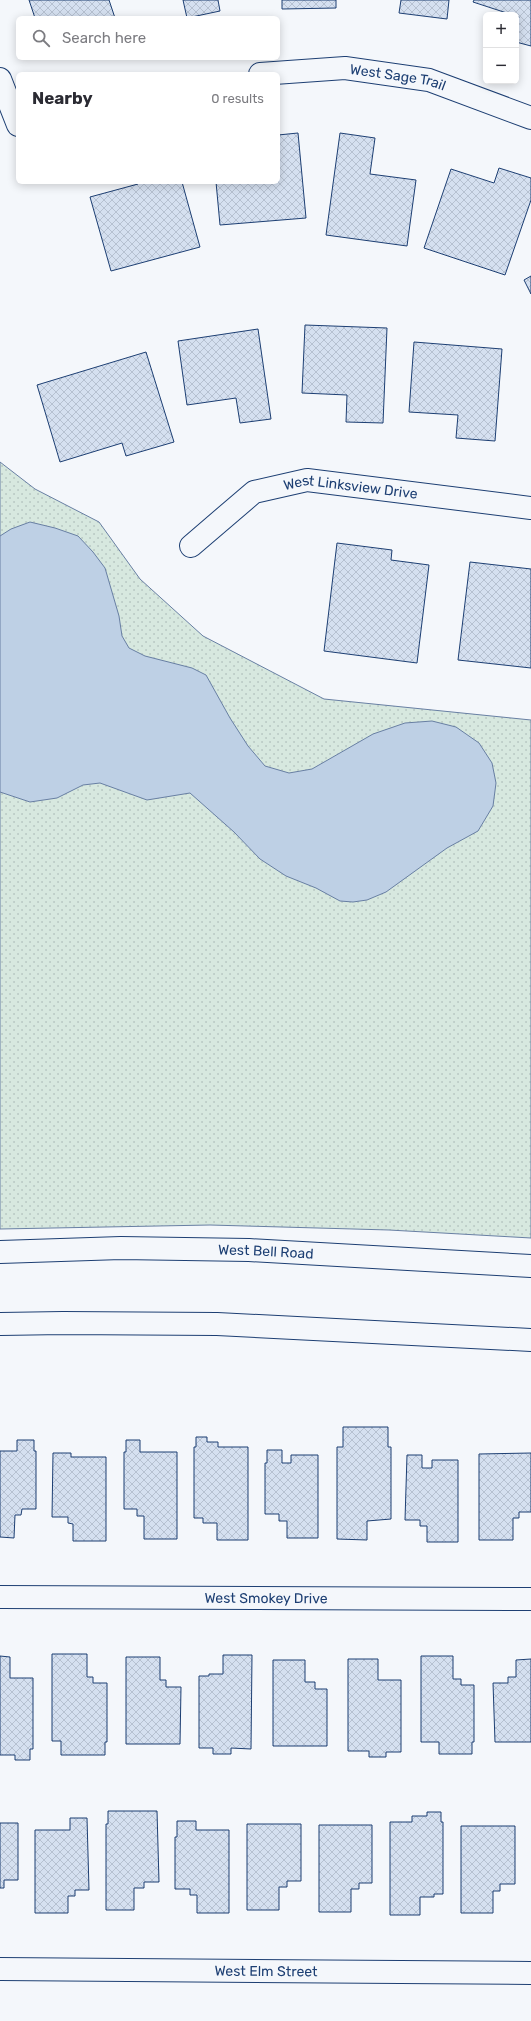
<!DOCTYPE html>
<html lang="en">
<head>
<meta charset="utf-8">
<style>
  body { margin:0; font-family:Rubik,sans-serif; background:#f2f2f3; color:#2b2b33 }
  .controls { position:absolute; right:12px; top:12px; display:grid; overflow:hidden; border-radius:6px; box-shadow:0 2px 10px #0003 }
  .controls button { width:36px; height:36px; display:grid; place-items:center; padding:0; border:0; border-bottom:1px solid #e1e1e2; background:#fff; color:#2b2b33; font:20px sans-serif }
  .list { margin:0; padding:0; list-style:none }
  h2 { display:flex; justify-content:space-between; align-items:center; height:52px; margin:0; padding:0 16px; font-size:17px }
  h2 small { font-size:13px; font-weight:400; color:#7c7c81 }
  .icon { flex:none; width:22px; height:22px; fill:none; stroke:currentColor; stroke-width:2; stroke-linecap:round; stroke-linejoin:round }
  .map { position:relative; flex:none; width:531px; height:2021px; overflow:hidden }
  .search { position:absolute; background:#fff; box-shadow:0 2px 10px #0003; left:16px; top:16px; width:264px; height:44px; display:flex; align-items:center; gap:10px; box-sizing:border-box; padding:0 14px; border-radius:6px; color:#7c7c81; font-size:15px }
  .panel { position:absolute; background:#fff; box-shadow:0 2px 10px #0003; left:16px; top:72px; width:264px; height:112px; border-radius:6px }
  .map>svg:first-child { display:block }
  .grass { fill:url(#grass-dots); stroke:#687fa3 }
  .water { fill:#bed0e5; stroke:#687fa3 }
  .building { fill:url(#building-cross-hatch); stroke:#1d3f73 }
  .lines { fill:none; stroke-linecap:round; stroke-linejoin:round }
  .minor-casing { stroke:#1d3f73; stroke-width:24 }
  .primary-casing { stroke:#1d3f73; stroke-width:24 }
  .minor { stroke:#f4f7fb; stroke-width:22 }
  .primary { stroke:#f4f7fb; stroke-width:22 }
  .labels { text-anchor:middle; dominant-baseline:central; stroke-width:3; stroke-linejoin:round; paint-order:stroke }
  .street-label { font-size:14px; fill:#1d3f73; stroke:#f4f7fb }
</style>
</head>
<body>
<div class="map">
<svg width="531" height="2021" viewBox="0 0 531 2021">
  <defs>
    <pattern id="grass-dots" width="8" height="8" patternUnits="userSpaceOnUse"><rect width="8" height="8" fill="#d7e8df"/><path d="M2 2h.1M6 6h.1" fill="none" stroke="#b8c8c3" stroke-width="1.8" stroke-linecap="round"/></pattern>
    <pattern id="building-cross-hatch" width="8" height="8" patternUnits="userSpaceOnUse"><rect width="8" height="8" fill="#d5e0f0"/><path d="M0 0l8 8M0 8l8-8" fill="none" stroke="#b6c1d1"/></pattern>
  </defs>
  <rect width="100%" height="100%" fill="#f4f7fb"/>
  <path class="grass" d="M0 462 35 489 99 522 140 579 203 636 324 699 531 720V1238L389 1230 210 1225 0 1229Z"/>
  <path class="water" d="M30 522 55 528 78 536 93 552 105 568 119 616 122 636 129 648 145 656 192 668 206 675 230 718 248 746 265 766 289 773 312 769 373 734 405 723 432 721 456 727 479 743 492 763 496 783 493 806 478 831 447 848 386 892 367 900 353 902 340 901 316 888 286 876 260 859 234 832 190 793 147 800 100 783 83 785 57 798 30 802 0 792V536L11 529Z"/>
  <path class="building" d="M29 0H109L115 18H35Z
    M183 0H218L220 11 187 18Z
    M282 0H336V8L282 9Z
    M401 0H449L447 19 399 13Z
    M474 0H531V46L516 42V25L519 17 473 2Z
    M298 133 306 218 220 225 216 182H278V135Z
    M340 133 375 138 370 174 416 180 407 246 326 235Z
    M499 168 531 178V200L505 275 424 248 451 169 494 183Z
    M137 182H182L200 247 111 271 90 197 138 184Z
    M531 276V294L524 280Z
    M305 325 387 328 383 423 346 422 347 395 302 393Z
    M258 329 271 419 240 423 236 398 187 405 178 341Z
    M414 342 502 349 495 441 456 438 458 415 409 412Z
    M146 352 174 442 126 456 122 443 60 462 37 385Z
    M337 543 392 550 391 560 429 565 417 663 324 651Z
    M470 562 531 569V668L458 660Z
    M343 1427H388V1447H391V1519L367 1521V1540L337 1539V1447H343Z
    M196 1437H207V1442H218V1447H248V1540H217V1523H203V1518H194V1447H196Z
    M17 1440H34V1451H36V1509H22L21 1515H15L14 1538 0 1537V1451H17Z
    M126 1440H140V1452H177V1539H144V1516H137V1509H124V1452H126Z
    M267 1450H282V1463H291V1455H318V1538H287V1521H279V1514H265V1463H267Z
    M53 1453H71V1457H106V1541H73V1524L68 1523V1517H52Z
    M531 1453V1512H519V1518H513V1540H479V1454Z
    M407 1455H422V1468H432V1460H458V1542H427V1526H420V1520H405Z
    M52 1654H87V1677H93V1683H107V1742H105V1755H61V1741H52Z
    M223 1655H252L251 1749 231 1748V1754H213V1748H199V1676H209V1674H223Z
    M0 1656 10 1657V1678H33V1749H30V1760H15V1755H0Z
    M421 1656H453V1679H461V1685H474V1742H472V1754H439V1742H421Z
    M126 1657H160V1680H166V1687H181L180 1744H126Z
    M348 1659H378V1680H401V1752H386V1757H369V1751H348Z
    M531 1659V1742H495L493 1683H508V1677H516V1660Z
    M273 1660H305V1682H315V1689H327V1746H273Z
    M108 1811H157L159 1882H144V1888H134V1910H106V1824H108Z
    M427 1812H441V1822H443V1894H434V1897H420V1915H390V1822H412V1816H427Z
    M70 1818H87L89 1890H75V1896H68V1913H35V1830H70Z
    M177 1821H196V1830H229V1913H197V1895H190V1889H175V1837H177Z
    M0 1823H18V1880H4V1888H0Z
    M247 1824H301V1881H287V1887H279V1910H247Z
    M319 1825H372V1883H359V1889H351V1912H319Z
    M461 1826H515V1884H500V1891H493V1913H461Z"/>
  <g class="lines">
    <g class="minor-casing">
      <g id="minor">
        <path id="s1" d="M260 74 345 68 429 80 531 118"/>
        <path d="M0 79 18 125"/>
        <path id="s2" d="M191 546 254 492 307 480 531 508"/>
        <path id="s3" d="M0 1597 531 1599"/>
        <path id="s4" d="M0 1969 531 1973"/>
      </g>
    </g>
    <g class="primary-casing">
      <g id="primary">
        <path id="s5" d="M0 1252 121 1248 249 1250 531 1266"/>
        <path d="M0 1324 63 1323 217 1324 531 1340"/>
      </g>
    </g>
    <use href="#minor" class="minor"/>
    <use href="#primary" class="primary"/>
  </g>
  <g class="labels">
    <g class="street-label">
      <text stroke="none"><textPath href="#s1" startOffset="139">West Sage Trail</textPath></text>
      <text stroke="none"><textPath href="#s2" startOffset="181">West Linksview Drive</textPath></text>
      <text stroke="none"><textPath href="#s5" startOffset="266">West Bell Road</textPath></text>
      <text stroke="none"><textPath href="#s3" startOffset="266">West Smokey Drive</textPath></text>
      <text stroke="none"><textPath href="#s4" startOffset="266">West Elm Street</textPath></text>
    </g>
  </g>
</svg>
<div class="controls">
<button>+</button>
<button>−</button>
</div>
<div class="search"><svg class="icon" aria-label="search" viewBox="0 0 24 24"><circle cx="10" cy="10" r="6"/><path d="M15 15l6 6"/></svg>Search here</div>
<section class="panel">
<h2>Nearby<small>0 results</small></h2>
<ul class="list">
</ul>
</section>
</div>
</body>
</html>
